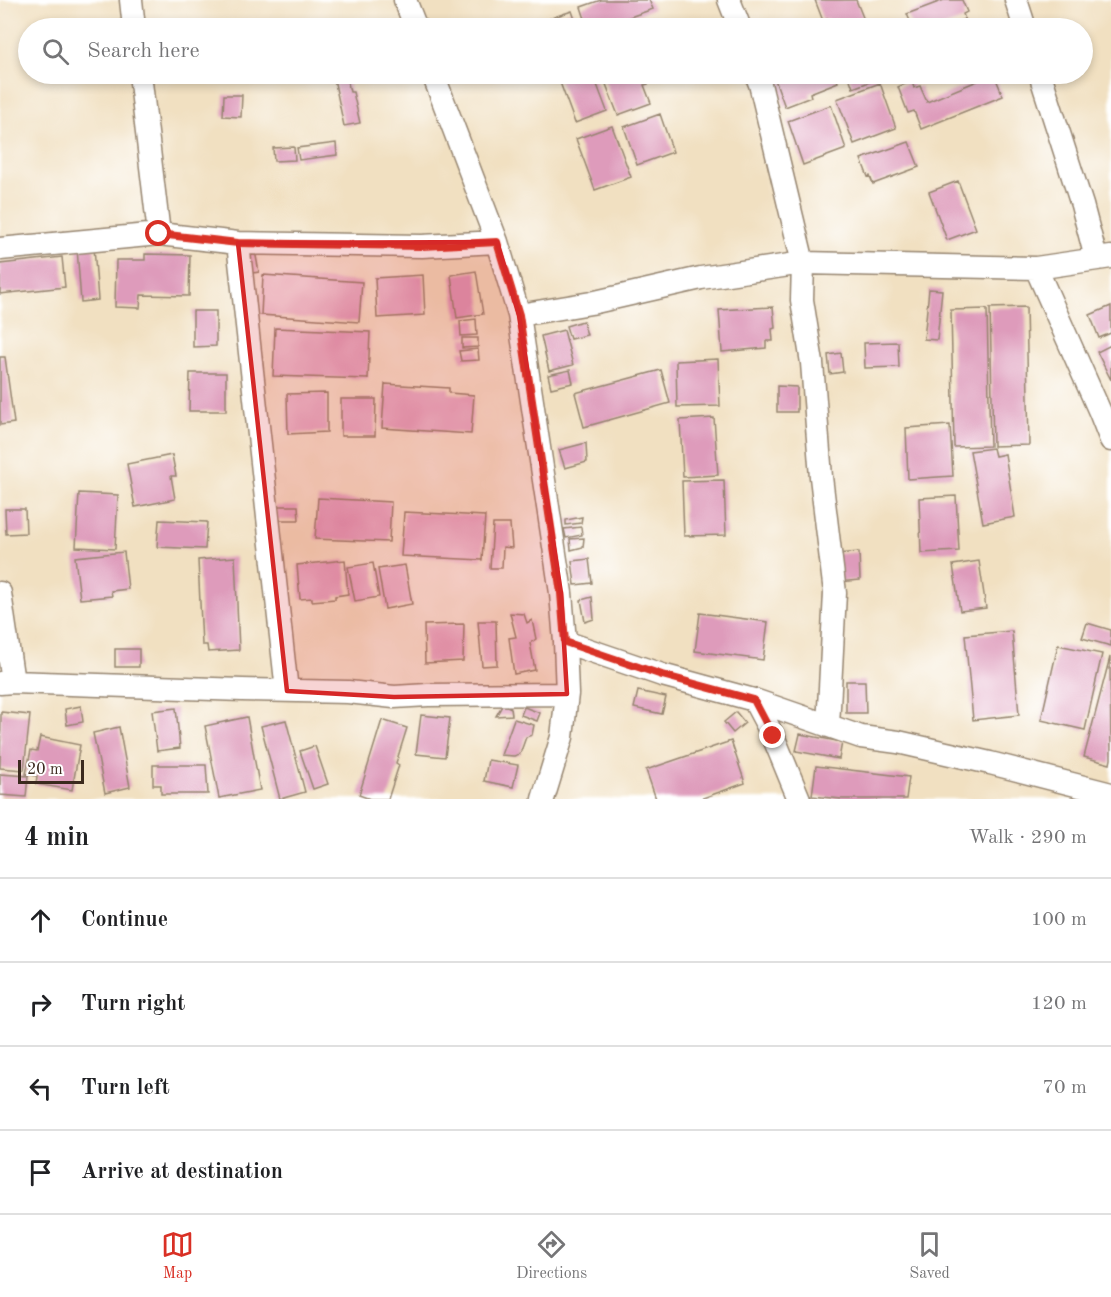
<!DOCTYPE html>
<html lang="en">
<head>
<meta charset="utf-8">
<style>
  body { margin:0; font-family:"Old Standard TT",serif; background:#f6f6f6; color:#202124 }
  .scale { position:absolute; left:18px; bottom:15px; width:66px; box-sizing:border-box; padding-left:6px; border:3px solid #3b2a1e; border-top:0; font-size:16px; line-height:21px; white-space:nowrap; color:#3b2a1e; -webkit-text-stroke:4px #fff; paint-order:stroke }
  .stop { position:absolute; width:18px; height:18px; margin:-14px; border:4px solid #d93025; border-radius:50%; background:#fff }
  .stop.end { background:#d93025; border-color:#fff; box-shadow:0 2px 6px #0008 }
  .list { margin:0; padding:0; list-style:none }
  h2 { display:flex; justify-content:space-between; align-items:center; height:78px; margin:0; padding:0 24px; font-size:26px }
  h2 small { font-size:20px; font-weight:400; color:#757577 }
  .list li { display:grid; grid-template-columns:39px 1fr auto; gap:18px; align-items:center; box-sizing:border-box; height:84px; padding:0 24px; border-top:2px solid #e0e0e0 }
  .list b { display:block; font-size:22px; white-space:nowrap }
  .list em { font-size:20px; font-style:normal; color:#757577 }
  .icon { flex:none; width:33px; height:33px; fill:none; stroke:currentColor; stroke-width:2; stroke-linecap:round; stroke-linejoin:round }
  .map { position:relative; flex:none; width:1111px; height:799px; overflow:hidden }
  .search { position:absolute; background:#fff; box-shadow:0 3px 9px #0003; left:18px; right:18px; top:18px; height:66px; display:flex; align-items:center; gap:15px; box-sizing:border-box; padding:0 21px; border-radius:33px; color:#757577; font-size:22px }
  .sheet { height:414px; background:#fff }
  nav { display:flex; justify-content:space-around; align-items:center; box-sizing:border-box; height:84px; border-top:2px solid #e0e0e0; background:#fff; font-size:16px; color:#757577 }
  nav a { display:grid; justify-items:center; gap:3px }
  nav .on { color:#d93025 }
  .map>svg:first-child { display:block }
  .building { fill:#de9bbb }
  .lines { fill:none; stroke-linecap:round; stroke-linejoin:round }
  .minor-casing { stroke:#968570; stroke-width:25 }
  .minor { stroke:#fff; stroke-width:22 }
  .route { stroke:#d93025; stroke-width:8 }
  .marked { fill:#d62828; fill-opacity:0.2; stroke:#d62828; stroke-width:4.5; stroke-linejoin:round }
</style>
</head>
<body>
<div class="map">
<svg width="1111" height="799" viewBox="0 0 1111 799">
  <rect width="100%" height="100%" fill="#fff"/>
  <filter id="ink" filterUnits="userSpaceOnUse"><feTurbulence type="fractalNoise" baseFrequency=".0167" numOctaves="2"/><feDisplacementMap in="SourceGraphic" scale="12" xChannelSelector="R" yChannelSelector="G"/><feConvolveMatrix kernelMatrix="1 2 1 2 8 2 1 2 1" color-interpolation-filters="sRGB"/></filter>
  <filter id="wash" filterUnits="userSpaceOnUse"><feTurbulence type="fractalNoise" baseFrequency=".008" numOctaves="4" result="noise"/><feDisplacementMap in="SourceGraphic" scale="24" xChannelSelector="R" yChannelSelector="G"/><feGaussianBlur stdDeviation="1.35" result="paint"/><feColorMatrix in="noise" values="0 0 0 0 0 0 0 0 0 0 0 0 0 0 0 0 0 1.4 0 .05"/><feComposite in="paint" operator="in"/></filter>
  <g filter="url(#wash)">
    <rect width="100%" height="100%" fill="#f1e0c1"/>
    <g id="blocks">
      <path class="building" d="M601 0H649L653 9 598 28H588L581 7Z
        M815 0H856L864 20 840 28H830L827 19 823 21Z
        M944 0H962L967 12 963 14 965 19 940 28H913L907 14Z
        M572 11 578 28H531L530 25Z
        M333 74H346L350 92H353L360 123 344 126Z
        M568 74H593L607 111 575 123 558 77Z
        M602 74H644L648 84 644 85 651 103 618 115Z
        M773 74H835L838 82 810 93 811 97 785 107Z
        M848 74H878L880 78 853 88Z
        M994 74 1003 96 921 129 914 111 908 113 898 87 912 81 914 88 920 86 927 102Z
        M880 83 896 128 854 144 837 99Z
        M224 95H242L241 117 223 116Z
        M831 105 846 149 803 165 788 121Z
        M660 114 673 152 637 165 624 127Z
        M612 126 631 177 595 190 576 139Z
        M909 142 919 167 873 184 870 176 868 177 861 159Z
        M336 143 337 155 299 160 297 148Z
        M294 147 295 160 274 161 273 148Z
        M958 181 976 229 947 240 929 192Z
        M94 247 98 300 81 302 77 248Z
        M255 251 259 272 245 274 242 253Z
        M145 254 190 255 189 296 141 295 140 308 115 307 116 260H145Z
        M62 257 65 287 0 294V264Z
        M476 271 483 314 457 318 451 275Z
        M263 275 362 282 359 322 261 315Z
        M423 275 425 315 377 318 375 278Z
        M929 289 942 290 937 340 924 339Z
        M1111 306V333L1099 338 1090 315Z
        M773 307 775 328 772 329 773 341H766V348L722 352 719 310Z
        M1026 307 1029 445 993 446 990 308Z
        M987 309 990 446 954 447 951 310Z
        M193 311H216V346L193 347Z
        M476 319 477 335 461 336 460 321Z
        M583 321 587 335 570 339 566 326Z
        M275 328 370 332 368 379 273 376Z
        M564 330 573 365 549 371 541 336Z
        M462 338H478V347L462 348Z
        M898 342 899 367 865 368 864 343Z
        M1111 345V380L1097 352Z
        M478 349 479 360 461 361 459 351Z
        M841 353 843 372 830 374 828 355Z
        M0 357H5L14 423 0 425Z
        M718 359 720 406 677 407 676 361Z
        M570 370 573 383 551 388 548 375Z
        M661 370 670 403 584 427 575 393Z
        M190 373H226V411H189Z
        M385 384 449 388V393L474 395 471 434 382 428Z
        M777 386 797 387V412H777Z
        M327 393V432L288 434 287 394Z
        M341 399H376L375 436H341Z
        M714 418 718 475 683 477 680 420Z
        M950 425 953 476 908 479 906 428Z
        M586 443 587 462 565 468 559 450Z
        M993 448 995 456 1005 454 1015 517 983 523 970 451Z
        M172 455 176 476H171L175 499 135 507 127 464Z
        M724 480 726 535 684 536 682 481Z
        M79 493 118 495 115 549 76 547Z
        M956 496 959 551 921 553 919 498Z
        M318 498 391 502 389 542 315 539Z
        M276 506H298L299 520H276Z
        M5 509H25L26 533 6 534Z
        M404 512 485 516 482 560 401 556Z
        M582 517 581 523 566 525V520Z
        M159 520 207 522 205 549 157 547Z
        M493 524H510L512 548 503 547 502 568H490Z
        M581 527 582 535 566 538 564 529Z
        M584 538 583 547 571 550 570 539Z
        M124 552 128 589 111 591 112 596 80 599 75 557Z
        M859 552 860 580 837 582 836 554Z
        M235 557 239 650 208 652 207 645H202L198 560Z
        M589 559 592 583 575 585 572 561Z
        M345 560 348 594 335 596V599L312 601V598L300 599 297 565Z
        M979 561 986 608 960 611 953 565Z
        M373 563 379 597 355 601 348 567Z
        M405 565 412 604 385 609 378 569Z
        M592 597 594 619 585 622 581 600Z
        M510 613 524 614 527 623 532 620 536 639 530 643 535 670 514 674 509 638 516 637Z
        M700 613 768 622 763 660 695 651Z
        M478 621H496L497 665 482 666Z
        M1087 623 1111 630V646L1082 638Z
        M464 624 463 661 425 663 424 625Z
        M1012 631 1019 715 973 720 965 635Z
        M1058 645 1102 654 1085 730 1041 720Z
        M115 649H139V667H115Z
        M1110 657 1111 759 1110 764 1084 757Z
        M846 681H865L866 713H846Z
        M638 691 666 697 662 714 634 708Z
        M503 704 511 708 512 715 496 716Z
        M81 706 83 722 67 725 65 709Z
        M524 707 540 713 537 721 521 715Z
        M176 708 180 748 157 751 152 711Z
        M1 712 30 715 24 770 0 768Z
        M736 712 745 723 733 733 724 722Z
        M421 715 450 718 445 757 416 754Z
        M247 717 260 790 219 798 205 726Z
        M514 719 534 725 532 735 526 737 520 754 514 756 501 755Z
        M286 720 305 792 280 799 261 726Z
        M382 720 407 728 396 763 399 765 388 799H370L359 795Z
        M119 727 130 787 105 793 93 733Z
        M800 734 842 742 839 759 796 751Z
        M40 737 80 745 72 790 36 784 37 776 26 774 31 750 37 751Z
        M731 741 745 783 700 799H656L646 770Z
        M315 746 328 784 313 789 300 751Z
        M488 760 518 765 513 787 484 781Z
        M153 765H206L208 794H161V785H153Z
        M816 766 909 777 906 799H842L812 796Z
        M0 774 28 776 26 797 0 795Z"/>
    </g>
  </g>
  <g filter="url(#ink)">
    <use href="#blocks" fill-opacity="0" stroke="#968570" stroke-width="1.5"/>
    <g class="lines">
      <g class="minor-casing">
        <path id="minor" d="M131 0 134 28
          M405 0 416 28
          M729 0 740 28
          M1016 0 1025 28
          M140 74 159 234
          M433 74 497 242 519 315 561 593 565 642 567 694 562 737 543 799
          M756 74 760 84 803 263 802 300 812 363 821 477 835 593 828 726
          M1040 74 1082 205 1096 258
          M238 243 287 691
          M0 249 159 234 238 243 422 246 497 242
          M1036 268 1100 412 1111 440
          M519 315 591 303 701 278 803 263 1036 268 1111 257
          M0 593 13 682
          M565 642 662 675 754 700 861 737 898 742 990 763 1111 794
          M0 683 13 682 242 690 348 692 394 697 428 695 567 694
          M754 700 773 736 799 799"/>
      </g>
      <use href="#minor" class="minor"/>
    </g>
  </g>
  <g class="lines" filter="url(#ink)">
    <path class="route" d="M159 234 238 243 422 246 497 242 519 315 561 593 565 642 662 675 754 700 773 736"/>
  </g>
  <path class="marked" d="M497 242 519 315 561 593 567 694 394 697 287 691 238 243Z"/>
</svg>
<div class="scale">20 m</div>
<div class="stop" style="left:159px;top:234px"></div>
<div class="stop end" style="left:773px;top:736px"></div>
<div class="search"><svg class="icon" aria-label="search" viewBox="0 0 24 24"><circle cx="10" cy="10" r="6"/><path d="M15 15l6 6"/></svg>Search here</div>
</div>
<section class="sheet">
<h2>4 min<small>Walk · 290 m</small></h2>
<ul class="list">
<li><svg class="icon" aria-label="ahead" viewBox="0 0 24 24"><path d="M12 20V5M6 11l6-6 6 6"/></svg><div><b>Continue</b></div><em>100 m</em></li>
<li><svg class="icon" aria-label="right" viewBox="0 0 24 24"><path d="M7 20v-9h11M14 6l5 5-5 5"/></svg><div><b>Turn right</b></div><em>120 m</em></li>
<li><svg class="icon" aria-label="left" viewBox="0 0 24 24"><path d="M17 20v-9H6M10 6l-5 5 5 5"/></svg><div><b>Turn left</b></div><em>70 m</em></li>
<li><svg class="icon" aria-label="arrive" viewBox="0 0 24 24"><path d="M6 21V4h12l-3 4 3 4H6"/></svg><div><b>Arrive at destination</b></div></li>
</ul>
</section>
<nav>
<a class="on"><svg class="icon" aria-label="map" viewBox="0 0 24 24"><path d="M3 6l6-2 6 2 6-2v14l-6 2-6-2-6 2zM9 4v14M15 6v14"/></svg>Map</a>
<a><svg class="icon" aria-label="directions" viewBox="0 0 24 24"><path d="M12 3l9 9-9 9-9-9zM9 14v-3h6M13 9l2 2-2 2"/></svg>Directions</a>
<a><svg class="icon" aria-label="saved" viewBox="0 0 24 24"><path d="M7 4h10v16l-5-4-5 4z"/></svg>Saved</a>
</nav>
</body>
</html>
